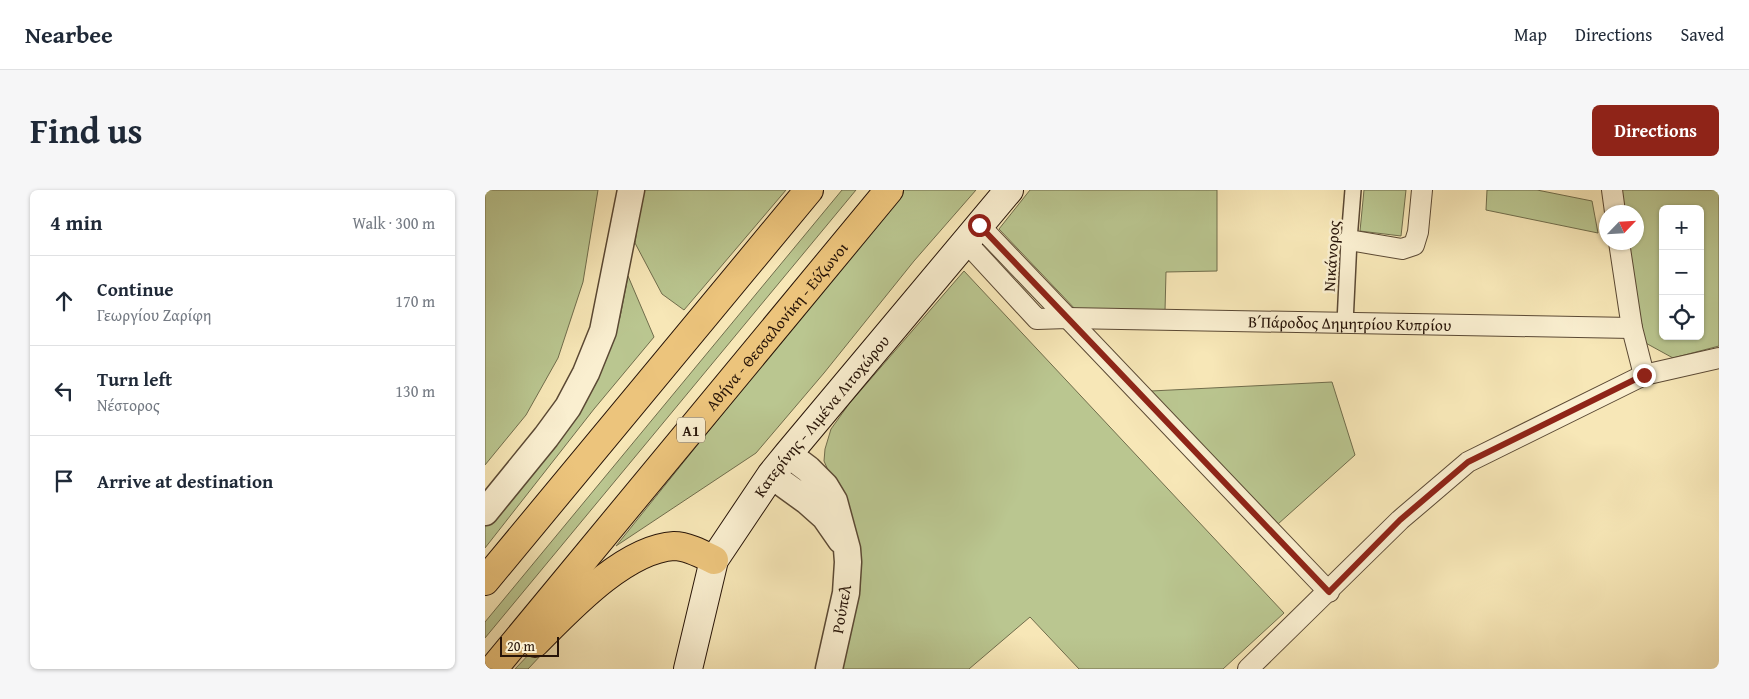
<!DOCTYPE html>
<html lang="en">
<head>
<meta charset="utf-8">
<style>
  body { margin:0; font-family:"Gentium Book Plus",serif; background:#f6f6f7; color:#1f2937 }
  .controls { position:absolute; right:15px; top:15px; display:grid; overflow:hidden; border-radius:8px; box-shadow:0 1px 4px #0004 }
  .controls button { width:45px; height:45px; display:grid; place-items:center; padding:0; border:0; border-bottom:1px solid #e0e1e3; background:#fff; color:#1f2937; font:25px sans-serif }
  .compass { position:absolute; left:1114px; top:15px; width:45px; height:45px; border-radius:50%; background:#fff; box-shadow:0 1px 4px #0004; rotate:65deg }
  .scale { position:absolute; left:15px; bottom:12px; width:59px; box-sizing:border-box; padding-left:5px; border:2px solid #271408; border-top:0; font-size:14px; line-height:18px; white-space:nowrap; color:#271408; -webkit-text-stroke:4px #faefd0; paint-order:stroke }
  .stop { position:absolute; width:15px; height:15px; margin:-11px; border:4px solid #8f2418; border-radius:50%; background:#fff }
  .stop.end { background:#8f2418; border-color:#fff; box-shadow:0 1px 5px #0008 }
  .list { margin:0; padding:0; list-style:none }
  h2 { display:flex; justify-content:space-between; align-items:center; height:65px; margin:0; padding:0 20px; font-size:21px }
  h2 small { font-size:16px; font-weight:400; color:#747a83 }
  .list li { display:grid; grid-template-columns:32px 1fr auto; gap:15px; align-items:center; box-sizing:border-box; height:90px; padding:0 20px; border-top:1px solid #e0e1e3 }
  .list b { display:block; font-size:19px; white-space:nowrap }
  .list p { margin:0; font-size:16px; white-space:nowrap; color:#747a83 }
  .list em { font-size:16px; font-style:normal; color:#747a83 }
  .icon { flex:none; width:28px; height:28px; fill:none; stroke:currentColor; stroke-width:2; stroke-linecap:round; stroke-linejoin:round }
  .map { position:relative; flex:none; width:1234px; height:479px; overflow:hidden; border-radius:8px }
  header { display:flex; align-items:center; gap:30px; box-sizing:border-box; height:70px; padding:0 25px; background:#fff; border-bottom:1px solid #e0e1e3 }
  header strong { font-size:24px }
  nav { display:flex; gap:28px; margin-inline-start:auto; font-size:18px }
  .intro { display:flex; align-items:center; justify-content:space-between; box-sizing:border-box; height:120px; padding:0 30px }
  h1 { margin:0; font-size:35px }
  .button { padding:12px 22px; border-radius:8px; background:#8f2418; color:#fff; font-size:18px; font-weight:700 }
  main { display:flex; gap:30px; padding:0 30px }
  aside { flex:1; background:#fff; border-radius:8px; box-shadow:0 1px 4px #0004 }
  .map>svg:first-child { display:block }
  .green { fill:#bac690; stroke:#706d4c; fill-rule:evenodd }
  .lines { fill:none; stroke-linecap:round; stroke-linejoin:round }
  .pedestrian-casing { stroke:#5b4934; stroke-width:18 }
  .minor-casing { stroke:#5b4934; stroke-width:22 }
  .tertiary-casing { stroke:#5b4934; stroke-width:29 }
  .secondary-casing { stroke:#271408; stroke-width:30 }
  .motorway-casing { stroke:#271408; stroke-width:30 }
  .pedestrian { stroke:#faefd0; stroke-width:15 }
  .minor { stroke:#faefd0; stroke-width:20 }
  .tertiary { stroke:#faefd0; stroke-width:26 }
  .secondary { stroke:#faefd0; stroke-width:28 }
  .motorway { stroke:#ecc47c; stroke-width:28 }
  .route { stroke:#8f2418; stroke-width:6 }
  .labels { text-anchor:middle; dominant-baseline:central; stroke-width:5; stroke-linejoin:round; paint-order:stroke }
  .shield { fill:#faefd0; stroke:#665644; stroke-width:1 }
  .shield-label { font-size:15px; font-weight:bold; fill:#271408 }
  .street-label { font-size:16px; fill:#271408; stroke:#faefd0 }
</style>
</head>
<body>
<header>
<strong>Nearbee</strong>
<nav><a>Map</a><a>Directions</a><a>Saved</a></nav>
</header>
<div class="intro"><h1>Find us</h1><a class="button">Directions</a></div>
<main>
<aside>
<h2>4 min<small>Walk · 300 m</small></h2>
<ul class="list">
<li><svg class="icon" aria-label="ahead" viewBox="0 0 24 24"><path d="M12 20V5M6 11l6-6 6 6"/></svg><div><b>Continue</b><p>Γεωργίου Ζαρίφη</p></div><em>170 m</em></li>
<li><svg class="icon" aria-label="left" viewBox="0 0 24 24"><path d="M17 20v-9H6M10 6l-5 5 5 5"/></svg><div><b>Turn left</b><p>Νέστορος</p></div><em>130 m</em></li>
<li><svg class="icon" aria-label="arrive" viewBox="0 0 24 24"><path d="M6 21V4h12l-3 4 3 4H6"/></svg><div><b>Arrive at destination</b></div></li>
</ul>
</aside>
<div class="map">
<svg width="1234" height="479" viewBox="0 0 1234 479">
  <rect width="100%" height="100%" fill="#f7e7b7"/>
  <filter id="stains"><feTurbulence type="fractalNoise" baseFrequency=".004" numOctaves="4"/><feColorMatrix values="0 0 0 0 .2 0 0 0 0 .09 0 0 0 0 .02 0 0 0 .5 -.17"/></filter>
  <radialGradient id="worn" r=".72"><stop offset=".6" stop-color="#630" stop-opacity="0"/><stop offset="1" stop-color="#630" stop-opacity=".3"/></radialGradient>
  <path class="green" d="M0 0H113L98 92 73 168 41 225 0 275Z
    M157 0H301L199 120 177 104 150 53Z
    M357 0H371L0 448V432Z
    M418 0H491L429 71 339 183 271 263 131 356Z
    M545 0H732V81L681 82 680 121H592L514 39Z
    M879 0H921L916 46 875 41Z
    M1002 0H1052L1107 11 1113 43 1001 20Z
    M1131 0H1234V156L1188 168 1157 151 1140 53 1152 52V22H1135ZM1178 19H1215V146H1178Z
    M479 81 799 423 738 479H594L545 427 484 479H357L375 400 376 370 350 296 339 271 340 259 346 239 364 214Z
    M143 86 169 147 109 219 0 358V336L36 293 116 178 135 127Z
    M847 192 870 265 793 334 666 201Z
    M87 432 43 479H30L48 460Z"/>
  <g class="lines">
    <g class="pedestrian-casing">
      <path id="pedestrian" d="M860 133 864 50 868 0"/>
    </g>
    <g class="minor-casing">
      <g id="minor">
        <path d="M1127 0 1130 22"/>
        <path d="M494 35 844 402"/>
        <path d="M864 50 917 59 929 55 933 42 937 0"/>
        <path id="s1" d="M480 51 552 129 582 128 1147 138"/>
        <path d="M1134 52 1147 138 1159 185"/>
        <path d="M763 479 915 330 983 272 1159 185 1234 168"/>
      </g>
    </g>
    <g class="tertiary-casing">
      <path id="tertiary" d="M303 264 323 279 340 296 349 311 362 359 363 372 361 403 344 479
        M286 285 322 311 340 327 356 350
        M0 322 61 247 83 217 101 183 118 141 146 0"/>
    </g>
    <g class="secondary-casing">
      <g id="secondary">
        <path id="s2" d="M203 479 229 370 286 285 303 264 524 0"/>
      </g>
    </g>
    <g class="motorway-casing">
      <g id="motorway">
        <path d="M0 391 324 0"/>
        <path d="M50 453C83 420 139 359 189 356 202 356 217 364 229 370"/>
        <path id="s3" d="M8 479 404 0"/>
      </g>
    </g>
    <use href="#pedestrian" class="pedestrian"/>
    <use href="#minor" class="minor"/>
    <use href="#tertiary" class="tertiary"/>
    <use href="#secondary" class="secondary"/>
    <use href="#motorway" class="motorway"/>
  </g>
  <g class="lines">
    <path class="route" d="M494 35 844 402 915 330 983 272 1159 185"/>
  </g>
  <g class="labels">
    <rect class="shield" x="192" y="227.5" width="28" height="25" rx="4"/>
    <g class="shield-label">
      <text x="206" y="240">Α1</text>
    </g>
    <g class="street-label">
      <text transform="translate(846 66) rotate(-86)">Νικάνορος</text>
      <text stroke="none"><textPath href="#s1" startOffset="419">Β΄ Πάροδος Δημητρίου Κυπρίου</textPath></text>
      <text stroke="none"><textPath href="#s3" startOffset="445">Αθήνα - Θεσσαλονίκη - Εύζωνοι</textPath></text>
      <text stroke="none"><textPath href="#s2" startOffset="292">Κατερίνης - Λιμένα Λιτοχώρου</textPath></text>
      <text transform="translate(356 419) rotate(-80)">Ρούπελ</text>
    </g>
  </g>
  <rect width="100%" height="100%" filter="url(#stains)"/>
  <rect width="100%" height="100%" fill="url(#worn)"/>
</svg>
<div class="controls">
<button>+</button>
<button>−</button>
<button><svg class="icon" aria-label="locate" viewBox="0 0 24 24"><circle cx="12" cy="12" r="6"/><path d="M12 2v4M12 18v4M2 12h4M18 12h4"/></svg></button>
</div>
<svg class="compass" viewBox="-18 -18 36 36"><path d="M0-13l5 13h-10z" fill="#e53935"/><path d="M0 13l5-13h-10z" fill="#747a83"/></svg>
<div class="scale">20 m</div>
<div class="stop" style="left:494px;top:35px"></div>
<div class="stop end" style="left:1159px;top:185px"></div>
</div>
</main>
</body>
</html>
